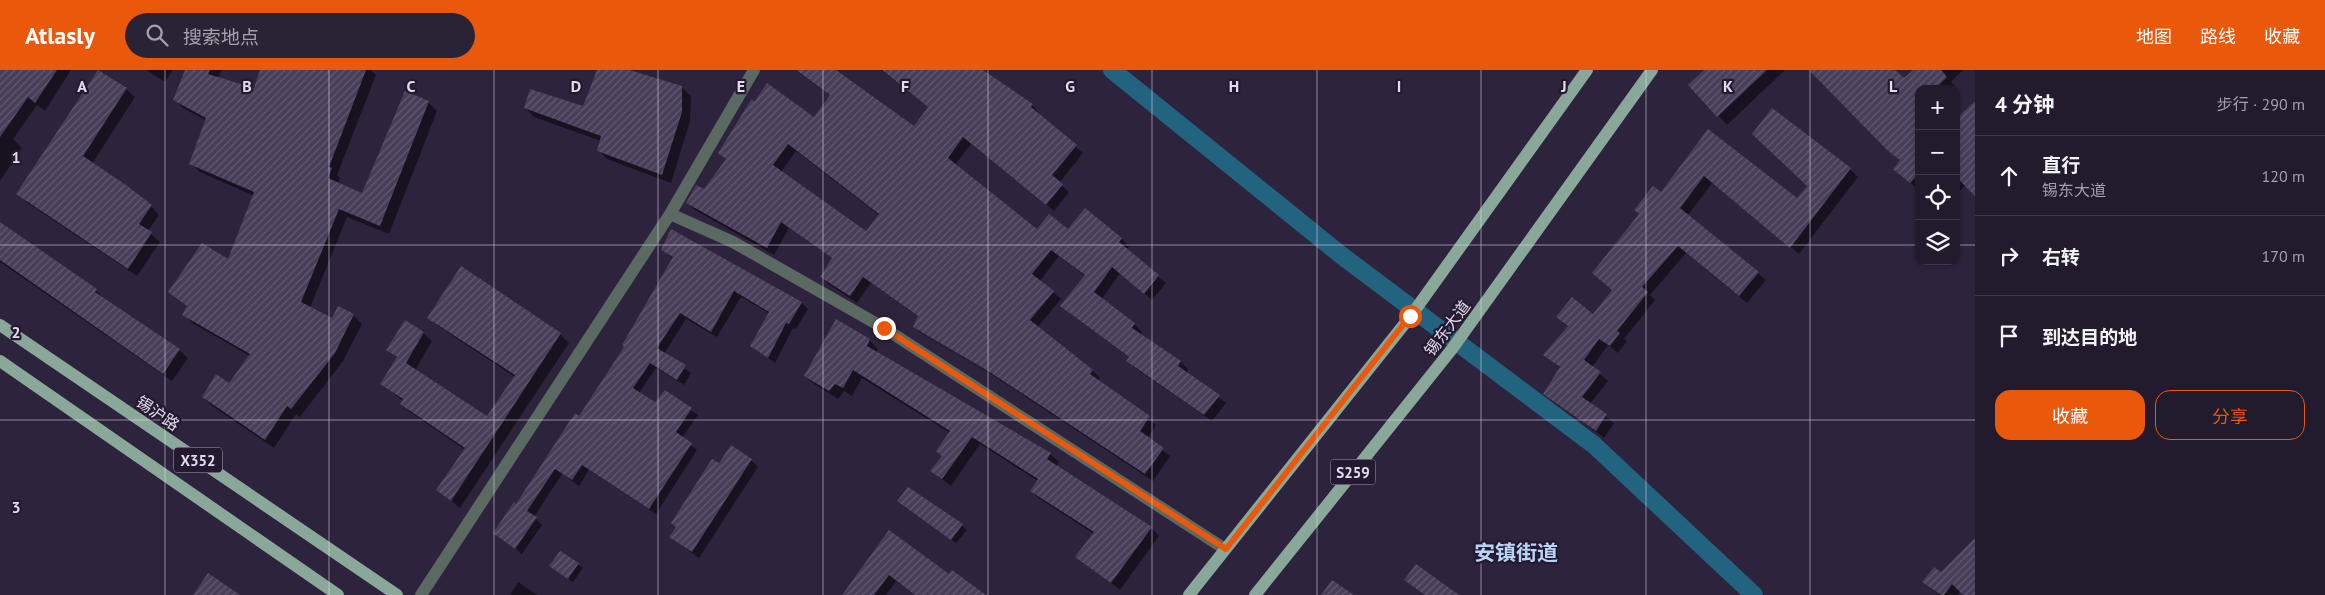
<!DOCTYPE html>
<html lang="zh">
<head>
<meta charset="utf-8">
<style>
  body { margin:0; font-family:"PT Sans","Noto Sans SC",sans-serif; background:#2a2335; color:#f1f3f6 }
  .controls { position:absolute; right:15px; top:15px; display:grid; overflow:hidden; border-radius:10px; box-shadow:0 1px 4px #0004 }
  .controls button { width:45px; height:45px; display:grid; place-items:center; padding:0; border:0; border-bottom:1px solid #3f3849; background:#221a2d; color:#f1f3f6; font:25px sans-serif }
  .stop { position:absolute; width:15px; height:15px; margin:-11px; border:4px solid #ea580c; border-radius:50%; background:#fff }
  .stop.end { background:#ea580c; border-color:#fff; box-shadow:0 1px 5px #0008 }
  .list { margin:0; padding:0; list-style:none }
  h2 { display:flex; justify-content:space-between; align-items:center; height:65px; margin:0; padding:0 20px; font-size:21px }
  h2 small { font-size:16px; font-weight:400; color:#a2a1aa }
  .list li { display:grid; grid-template-columns:32px 1fr auto; gap:15px; align-items:center; box-sizing:border-box; height:80px; padding:0 20px; border-top:1px solid #3f3849 }
  .list b { display:block; font-size:19px; white-space:nowrap }
  .list p { margin:0; font-size:16px; white-space:nowrap; color:#a2a1aa }
  .list em { font-size:16px; font-style:normal; color:#a2a1aa }
  .actions { display:flex; gap:10px; padding:15px 20px }
  .actions a { flex:1; padding:11px 0; border:1px solid #ea580c; border-radius:15px; text-align:center; font-size:18px; color:#ea580c }
  .actions .main { background:#ea580c; color:#fff }
  .icon { flex:none; width:28px; height:28px; fill:none; stroke:currentColor; stroke-width:2; stroke-linecap:round; stroke-linejoin:round }
  .map { position:relative; flex:none; width:1975px; height:525px; overflow:hidden }
  header { display:flex; align-items:center; gap:30px; box-sizing:border-box; height:70px; padding:0 25px; background:#ea580c; color:#fff }
  header strong { font-size:24px }
  nav { display:flex; gap:28px; margin-inline-start:auto; font-size:18px }
  .search { width:350px; height:45px; background:#2a2335; display:flex; align-items:center; gap:12px; box-sizing:border-box; padding:0 18px; border-radius:28px; color:#a2a1aa; font-size:19px }
  main { display:flex }
  aside { flex:1; background:#221a2d }
  .map>svg:first-child { display:block }
  .shadow { fill:#0007; fill-rule:evenodd }
  .lines { fill:none; stroke-linecap:round; stroke-linejoin:round }
  .canal { stroke:#226380; stroke-width:18 }
  .building { fill:url(#building-hatch); fill-rule:evenodd }
  .street { stroke:#5a6961; stroke-width:12 }
  .primary { stroke:#8aa899; stroke-width:12 }
  .route { stroke:#ea580c; stroke-width:6 }
  .grid { fill:none; stroke:#e2dbec; stroke-width:1; stroke-opacity:0.55 }
  .labels { text-anchor:middle; dominant-baseline:central; stroke-width:4.5; stroke-linejoin:round; paint-order:stroke }
  .shield { fill:#251932; stroke:#a9a1b4; stroke-width:1 }
  .shield-label { font-size:15px; font-weight:bold; fill:#e2dbec }
  .street-label { font-size:16px; fill:#e2dbec; stroke:#251932 }
  .district-label { font-size:21px; font-weight:bold; fill:#b7d3f8; stroke:#251932 }
  .grid-label { font-size:16px; text-anchor:middle; font-weight:bold; fill:#e2dbec; stroke:#251932; stroke-width:4.5; stroke-linejoin:round; paint-order:stroke }
</style>
</head>
<body>
<header>
<strong>Atlasly</strong>
<div class="search"><svg class="icon" aria-label="search" viewBox="0 0 24 24"><circle cx="10" cy="10" r="6"/><path d="M15 15l6 6"/></svg>搜索地点</div>
<nav><a>地图</a><a>路线</a><a>收藏</a></nav>
</header>
<main>
<div class="map">
<svg width="1975" height="525" viewBox="0 0 1975 525">
  <defs>
    <pattern id="building-hatch" width="6" height="6" patternUnits="userSpaceOnUse" patternTransform="scale(1.25)"><rect width="6" height="6" fill="#493e59"/><path d="M-1 1l2-2M0 6l6-6M5 7l2-2" fill="none" stroke="#635971"/></pattern>
  </defs>
  <rect width="100%" height="100%" fill="#2e233c"/>
  <path class="shadow" d="M0 0H71L45 41 37 35 13 69 22 78 0 111Z
    M146 0H173L165 12Z
    M187 0H222L218 8 255 19 261 0H371L376 5 337 105 340 108 338 114 363 124 428 32 437 41 389 164 347 147 310 238 332 249 339 237 353 245 362 254 343 291 300 347 296 344 274 378 212 336 203 327 230 315 250 286 192 253 184 244 188 237 169 221 229 190 254 126 200 102 191 93 207 51 183 38 174 29Z
    M598 0H625L681 17 691 26 690 51 671 113 607 89 598 80 601 71 534 47 525 37H584Z
    M795 0H834L914 58 929 38 881 0H980L1032 35 1039 43 1038 44 1083 83 1059 113 1069 122 1054 141 971 74 955 95 1037 161H1068L1085 140 1122 169 1129 176 1126 180 1166 213 1152 230 1120 203 1102 229 1134 254 1142 262 1139 265 1181 292 1188 299 1186 303 1226 333 1212 351 1135 298 1128 291 1130 288 1069 243 1085 206 1059 186 1040 211 1061 229 1037 258 1093 301 1100 308 1098 311 1156 355 1148 368 1170 386 1153 411 994 306 922 264 914 257 919 247 871 213 857 233 828 214 821 207 833 189 789 158 774 185 695 140 687 133 705 121 727 90 719 83 815 48 831 26ZM796 81 879 145 867 162 781 102ZM921 260 991 301 990 303 921 263Z
    M1706 0H1785L1727 55 1690 16Z
    M1819 0H1894L1904 10 1914 0H1963L1951 12 1955 16 1952 19H1919V120L1904 107 1901 91Z
    M126 19 135 27 92 94 151 136 159 145 148 161 160 172 137 206 26 132 18 123Z
    M1975 32V124L1966 115 1956 125V47L1959 49Z
    M1708 61 1797 129 1850 99 1858 107 1799 184 1713 112 1688 145 1766 210 1747 233 1686 183 1650 225 1655 230 1624 269 1627 271 1618 283 1608 275 1592 297 1608 311 1590 334 1614 353 1604 368 1545 324 1561 299 1545 285 1568 257 1558 247 1594 245 1613 220 1593 203 1661 124Z
    M0 154 96 220 104 229 179 280 188 288 172 311 0 192Z
    M672 160 802 233 808 239 796 259 793 258 775 293 752 276 770 244 741 227 717 267 686 249 664 284 691 303 684 315 656 298 639 323 656 334 665 322 698 345 682 368 697 380 656 444 589 400 579 416 562 404 534 447 542 455 522 484 495 463 579 348 626 277 674 189 662 180Z
    M462 198 560 264 569 273 460 438 438 420 465 380 410 342 401 334 403 331 382 314 398 289 388 280 423 263 432 271 415 300 487 348 515 307 438 256 429 247Z
    M836 251 869 270 878 279 876 282 1050 384 1059 392 1056 396 1151 458 1159 466 1120 520 1077 487 1094 464 1040 429 1031 421 1038 411 980 374 951 416 932 401 943 387 950 363 862 308 852 326 844 321 838 329 814 314 805 306Z
    M751 390 758 397 699 488 678 473 671 467 677 458 672 453 720 395Z
    M904 436 962 455 967 460 956 473Z
    M889 461 949 506 984 525H915L896 511 886 525H844Z
    M1975 477V525H1964L1961 521 1958 525H1939L1924 512 1941 503Z
    M560 482 583 498 573 512 550 496Z
    M518 512 537 525H510Z"/>
  <g class="lines">
    <path class="canal" d="M1112 0 1341 185 1594 375 1754 525"/>
  </g>
  <path class="building" d="M0 0H57L35 33 28 27 0 67Z
    M98 0 127 18 83 86 126 115 152 135 139 154 152 162 128 199 16 124Z
    M185 0H210L208 4 254 18 260 0H366L329 97 332 98 328 108 362 123 405 21 429 31 380 156 339 139 301 232 332 248 338 236 354 244 335 283 291 339 287 336 265 370 202 327 216 304 229 313 250 284 182 245 187 236 168 222 202 173 228 189 254 122 189 94 206 48 173 30Z
    M597 0H629L682 16V42L662 105 597 81 601 66 524 38 530 19 583 36Z
    M796 0H836L914 56 928 37 882 0H983L1033 34 1031 37 1077 75 1052 105 1063 114 1046 135 963 67 948 88 1037 159 1049 144 1068 159 1085 138 1122 168 1119 172 1159 205 1144 224 1112 197 1094 222 1135 253 1132 258 1181 291 1178 296 1220 325 1204 345 1126 291 1129 287 1060 236 1085 205 1051 180 1032 204 1054 221 1030 250 1093 300 1090 304 1150 346 1140 361 1164 378 1145 404 985 299 913 257 918 246 863 207 850 226 820 207 832 188 781 152 767 178 686 133 696 115 704 119 726 89 718 83 751 30 755 31 767 13 814 47 830 25ZM788 74 879 144 866 161 773 95Z
    M1704 0H1767L1717 47 1688 15Z
    M1809 0H1895L1904 8 1913 0H1941L1947 7 1935 19H1919V104L1910 113 1893 99 1900 90 1887 80Z
    M1975 31V126L1956 107V49Z
    M1772 38 1851 98 1790 178 1704 106 1680 138 1759 202 1739 226 1678 176 1642 217 1648 222 1617 261 1620 263 1610 276 1599 269 1584 290 1601 302 1582 327 1607 344 1596 361 1543 324 1560 297 1543 285 1568 256 1556 247 1572 227 1593 244 1612 220 1592 203 1639 144 1634 140 1653 116 1661 122 1708 59 1797 128 1807 116 1752 64Z
    M0 152 97 219 95 222 180 279 163 304 0 190Z
    M671 159 802 232 789 254 786 253 768 288 750 276 769 242 734 221 711 262 680 243 657 278 686 295 677 310 650 293 633 318 655 332 665 320 692 338 676 362 692 373 649 439 582 395 572 410 555 399 527 441 537 447 515 479 493 463 514 432 516 434 575 343 579 346 624 277 622 275 673 187 661 180Z
    M461 196 561 263 451 431 436 420 465 378 400 334 403 329 380 314 397 287 386 280 405 250 424 262 406 293 487 346 515 305 427 248Z
    M836 249 870 269 867 276 1051 383 1047 389 1152 457 1111 513 1075 487 1094 462 1030 421 1038 409 972 367 942 409 930 401 942 386 936 381 950 361 853 300 843 318 835 314 829 321 804 306Z
    M731 375 752 389 692 482 669 467 676 457 671 453 712 389 719 393Z
    M908 417 963 454 951 470 897 431Z
    M889 460 949 504 952 500 986 525H915L889 505 874 525H842Z
    M1975 468V525H1963L1952 514 1944 525H1941L1922 512 1934 497 1941 502Z
    M560 481 579 493 568 509 549 496Z
    M1416 494 1459 525H1425L1404 510Z
    M208 503 240 525H193Z
    M1332 510 1354 525H1321Z"/>
  <g class="lines">
    <path class="street" d="M670 144 733 172 884 258 1225 479
      M421 525 670 144 754 0"/>
    <path class="primary" d="M0 255 397 525
      M0 291 338 525
      M1189 525 1410 247 1587 0
      M1255 525 1452 279 1652 0"/>
  </g>
  <g class="lines">
    <path class="route" d="M884 258 1226 479 1410 246"/>
  </g>
  <path class="grid" d="M165 0V525M329 0V525M494 0V525M658 0V525M823 0V525M988 0V525M1152 0V525M1317 0V525M1481 0V525M1646 0V525M1810 0V525M0 175H1919M1956 175H1975M0 350H1975"/>
  <g class="labels">
    <g class="shield">
      <rect x="174" y="377.5" width="48" height="25" rx="4"/>
      <rect x="1330.5" y="389.5" width="45" height="25" rx="4"/>
    </g>
    <g class="shield-label">
      <text x="198" y="390">X352</text>
      <text x="1353" y="402">S259</text>
    </g>
    <g class="street-label">
      <text transform="translate(1447 258) rotate(-53)">锡东大道</text>
      <text transform="translate(158 343) rotate(34)">锡沪路</text>
    </g>
    <g class="district-label">
      <text x="1516" y="482">安镇街道</text>
    </g>
  </g>
  <g class="grid-label">
    <text x="82" y="22">A</text>
    <text x="247" y="22">B</text>
    <text x="411" y="22">C</text>
    <text x="576" y="22">D</text>
    <text x="741" y="22">E</text>
    <text x="905" y="22">F</text>
    <text x="1070" y="22">G</text>
    <text x="1234" y="22">H</text>
    <text x="1399" y="22">I</text>
    <text x="1564" y="22">J</text>
    <text x="1728" y="22">K</text>
    <text x="1893" y="22">L</text>
    <text x="16" y="93">1</text>
    <text x="16" y="268">2</text>
    <text x="16" y="443">3</text>
  </g>
</svg>
<div class="controls">
<button>+</button>
<button>−</button>
<button><svg class="icon" aria-label="locate" viewBox="0 0 24 24"><circle cx="12" cy="12" r="6"/><path d="M12 2v4M12 18v4M2 12h4M18 12h4"/></svg></button>
<button><svg class="icon" aria-label="layers" viewBox="0 0 24 24"><path d="M12 4l9 5-9 5-9-5zM3 14l9 5 9-5"/></svg></button>
</div>
<div class="stop" style="left:1410px;top:246px"></div>
<div class="stop end" style="left:884px;top:258px"></div>
</div>
<aside>
<h2>4 分钟<small>步行 · 290 m</small></h2>
<ul class="list">
<li><svg class="icon" aria-label="ahead" viewBox="0 0 24 24"><path d="M12 20V5M6 11l6-6 6 6"/></svg><div><b>直行</b><p>锡东大道</p></div><em>120 m</em></li>
<li><svg class="icon" aria-label="right" viewBox="0 0 24 24"><path d="M7 20v-9h11M14 6l5 5-5 5"/></svg><div><b>右转</b></div><em>170 m</em></li>
<li><svg class="icon" aria-label="arrive" viewBox="0 0 24 24"><path d="M6 21V4h12l-3 4 3 4H6"/></svg><div><b>到达目的地</b></div></li>
</ul>
<div class="actions"><a class="main">收藏</a><a>分享</a></div>
</aside>
</main>
</body>
</html>
